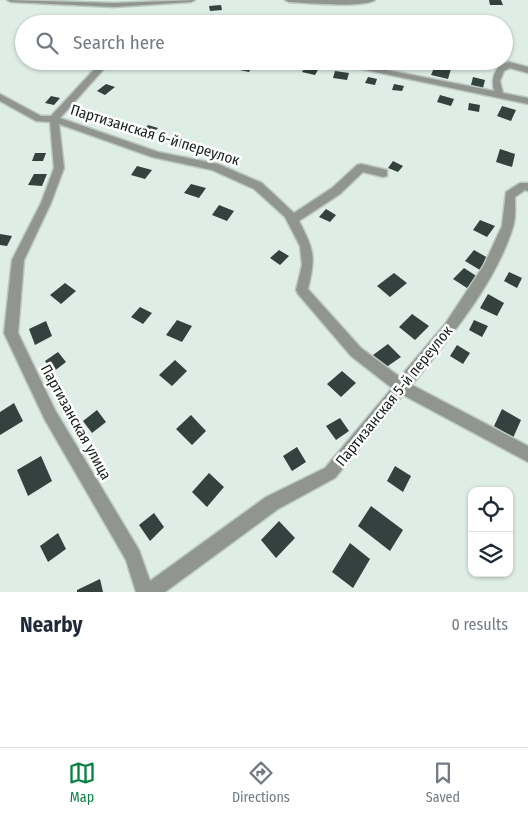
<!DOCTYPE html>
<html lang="en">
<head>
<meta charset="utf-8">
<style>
  body { margin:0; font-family:"Fira Sans Condensed",sans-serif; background:#f2f2f3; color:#1f2937 }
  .controls { position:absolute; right:15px; bottom:15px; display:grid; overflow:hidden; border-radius:10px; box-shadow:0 1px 4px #0004 }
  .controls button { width:45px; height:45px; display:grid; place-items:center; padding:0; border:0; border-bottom:1px solid #e0e1e3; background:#fff; color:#1f2937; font:25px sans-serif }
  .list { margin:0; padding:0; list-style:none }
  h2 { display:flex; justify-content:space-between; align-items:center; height:65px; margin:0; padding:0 20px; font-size:21px }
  h2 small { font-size:16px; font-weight:400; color:#747a83 }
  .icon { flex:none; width:28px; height:28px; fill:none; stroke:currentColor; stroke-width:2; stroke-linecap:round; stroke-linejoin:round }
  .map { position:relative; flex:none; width:528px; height:592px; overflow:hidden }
  .search { position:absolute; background:#fff; box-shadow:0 1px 4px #0004; left:15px; right:15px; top:15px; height:55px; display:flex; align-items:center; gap:12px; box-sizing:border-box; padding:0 18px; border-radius:28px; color:#747a83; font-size:19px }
  .sheet { height:155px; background:#fff }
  nav { display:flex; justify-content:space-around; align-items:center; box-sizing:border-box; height:70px; border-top:1px solid #e0e1e3; background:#fff; font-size:14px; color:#747a83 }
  nav a { display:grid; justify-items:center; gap:2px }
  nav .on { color:#0b8043 }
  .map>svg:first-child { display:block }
  .building { fill:#33423e }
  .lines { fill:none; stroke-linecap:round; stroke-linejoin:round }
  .minor-casing { stroke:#bbc8c1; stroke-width:3 }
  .minor { fill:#919590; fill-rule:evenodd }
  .labels { text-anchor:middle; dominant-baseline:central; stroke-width:5; stroke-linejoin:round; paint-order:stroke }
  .street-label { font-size:15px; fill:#1b211e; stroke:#fff }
</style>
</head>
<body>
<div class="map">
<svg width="528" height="592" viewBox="0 0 528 592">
  <rect width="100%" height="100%" fill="#deede5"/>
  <path class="building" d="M489 0H501L503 5H490Z
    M221 5 222 10 210 11 209 6Z
    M373 61H385L390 63 387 70 370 66Z
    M243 65 252 66 249 72 240 70Z
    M306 66 319 68 315 75 302 72Z
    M435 66 451 69 448 79 431 75Z
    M335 71 349 73 347 80 333 78Z
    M368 77 377 79 375 85 365 83Z
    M473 77 485 80 483 88 471 85Z
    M106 84 115 87 105 95 97 91Z
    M394 84 404 86 402 91 392 90Z
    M440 95 454 99 451 106 437 102Z
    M51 96 60 98 54 105 45 103Z
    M469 103 480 105 479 112 468 110Z
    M502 106 516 110 511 121 497 116Z
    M148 125 158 128 152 134 143 131Z
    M178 138 190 141 184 148 172 145Z
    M500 149 515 154 512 167 496 162Z
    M35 153H46L43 161H32Z
    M393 161 403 166 398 172 388 168Z
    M137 166 152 170 145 179 131 175Z
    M34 174H47L42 186 28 185Z
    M191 184 206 188 199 198 184 193Z
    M219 205 234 211 227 221 212 215Z
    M326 209 336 215 330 222 319 217Z
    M480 220 495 226 487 237 473 230Z
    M0 234 12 236 7 246 0 245Z
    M279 250 289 256 280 265 270 258Z
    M474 250 488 258 480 270 465 261Z
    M464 268 478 277 467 288 453 279Z
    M509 272 522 278 517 288 504 281Z
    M394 273 407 283 390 297 377 286Z
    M65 283 76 291 61 304 50 295Z
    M488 294 504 303 497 316 480 308Z
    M140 307 152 313 143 324 131 317Z
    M412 314 429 326 415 340 399 327Z
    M177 320 192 326 182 342 166 335Z
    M474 320 488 326 482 337 469 330Z
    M46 321 52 336 35 345 29 329Z
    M388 344 401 357 385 368 373 355Z
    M457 345 470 353 463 364 450 356Z
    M58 352 66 362 53 372 45 361Z
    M175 360 187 371 172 386 159 375Z
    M342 371 356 383 341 397 327 384Z
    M14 403 23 421 0 435V412Z
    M502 409 521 420 513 438 494 426Z
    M97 410 106 422 92 433 83 421Z
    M191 415 206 431 192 445 176 429Z
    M340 418 349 431 336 440 326 426Z
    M297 447 306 462 292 471 283 456Z
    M41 456 52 481 28 496 17 470Z
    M395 466 411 476 403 492 387 481Z
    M209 473 224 487 207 507 192 492Z
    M371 506 403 530 390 551 358 526Z
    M154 513 164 527 150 541 139 525Z
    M279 521 295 538 276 558 261 540Z
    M58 533 66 549 48 562 40 546Z
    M350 543 370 559 353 588 332 572Z
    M100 579 103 592H77V590Z"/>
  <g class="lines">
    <g class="minor-casing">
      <path id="minor" d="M7 0 114 3 195 0 191 2 114 7 11 2Z
        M285 0H375C363 8 306 3 289 2Z
        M102 61H111L60 118 158 152 218 164 262 183 294 213 332 188 357 165 361 164 387 170V176L383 177 363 172 340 194 299 221C314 250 316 256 308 289L361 348 400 377 445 324 484 265 502 226 506 192 520 183H528V191L525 190 515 197C515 206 516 218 513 227 495 285 449 338 412 385L528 446V462L403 395 335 478 278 509 165 592H136L126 560 45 420 4 333 12 260 41 203 54 168 50 122 36 121 0 101V94L41 116H51ZM59 124 152 157 212 170 254 189 285 217 300 246 302 265 296 290 298 294 351 356 392 388 325 468 266 497 150 581 139 550 55 410 18 333 24 260 51 203 64 168Z
        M323 61H341L494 91C491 77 494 67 509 62L528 67V73L510 68 504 71 500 81 503 93 528 98V104Z"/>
    </g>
    <use href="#minor" class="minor"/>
  </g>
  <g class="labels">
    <g class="street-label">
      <text transform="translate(155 135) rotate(17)">Партизанская 6-й переулок</text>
      <text transform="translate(394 396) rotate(-51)">Партизанская 5-й переулок</text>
      <text transform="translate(76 422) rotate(61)">Партизанская улица</text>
    </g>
  </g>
</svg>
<div class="controls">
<button><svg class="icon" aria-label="locate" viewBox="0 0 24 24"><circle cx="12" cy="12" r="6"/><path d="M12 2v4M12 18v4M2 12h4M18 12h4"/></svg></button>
<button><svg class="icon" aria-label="layers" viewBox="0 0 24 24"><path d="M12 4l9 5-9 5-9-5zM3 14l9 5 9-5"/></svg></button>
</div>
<div class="search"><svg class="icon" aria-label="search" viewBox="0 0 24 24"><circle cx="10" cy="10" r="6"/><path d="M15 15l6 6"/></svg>Search here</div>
</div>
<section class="sheet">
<h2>Nearby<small>0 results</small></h2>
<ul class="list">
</ul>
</section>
<nav>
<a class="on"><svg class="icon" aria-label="map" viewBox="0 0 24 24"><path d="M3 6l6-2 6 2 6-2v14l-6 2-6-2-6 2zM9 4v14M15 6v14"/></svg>Map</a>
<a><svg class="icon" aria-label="directions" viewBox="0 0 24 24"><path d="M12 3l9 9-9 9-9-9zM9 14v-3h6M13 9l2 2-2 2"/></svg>Directions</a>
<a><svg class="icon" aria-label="saved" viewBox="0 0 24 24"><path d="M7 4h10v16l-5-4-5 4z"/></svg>Saved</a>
</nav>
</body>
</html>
